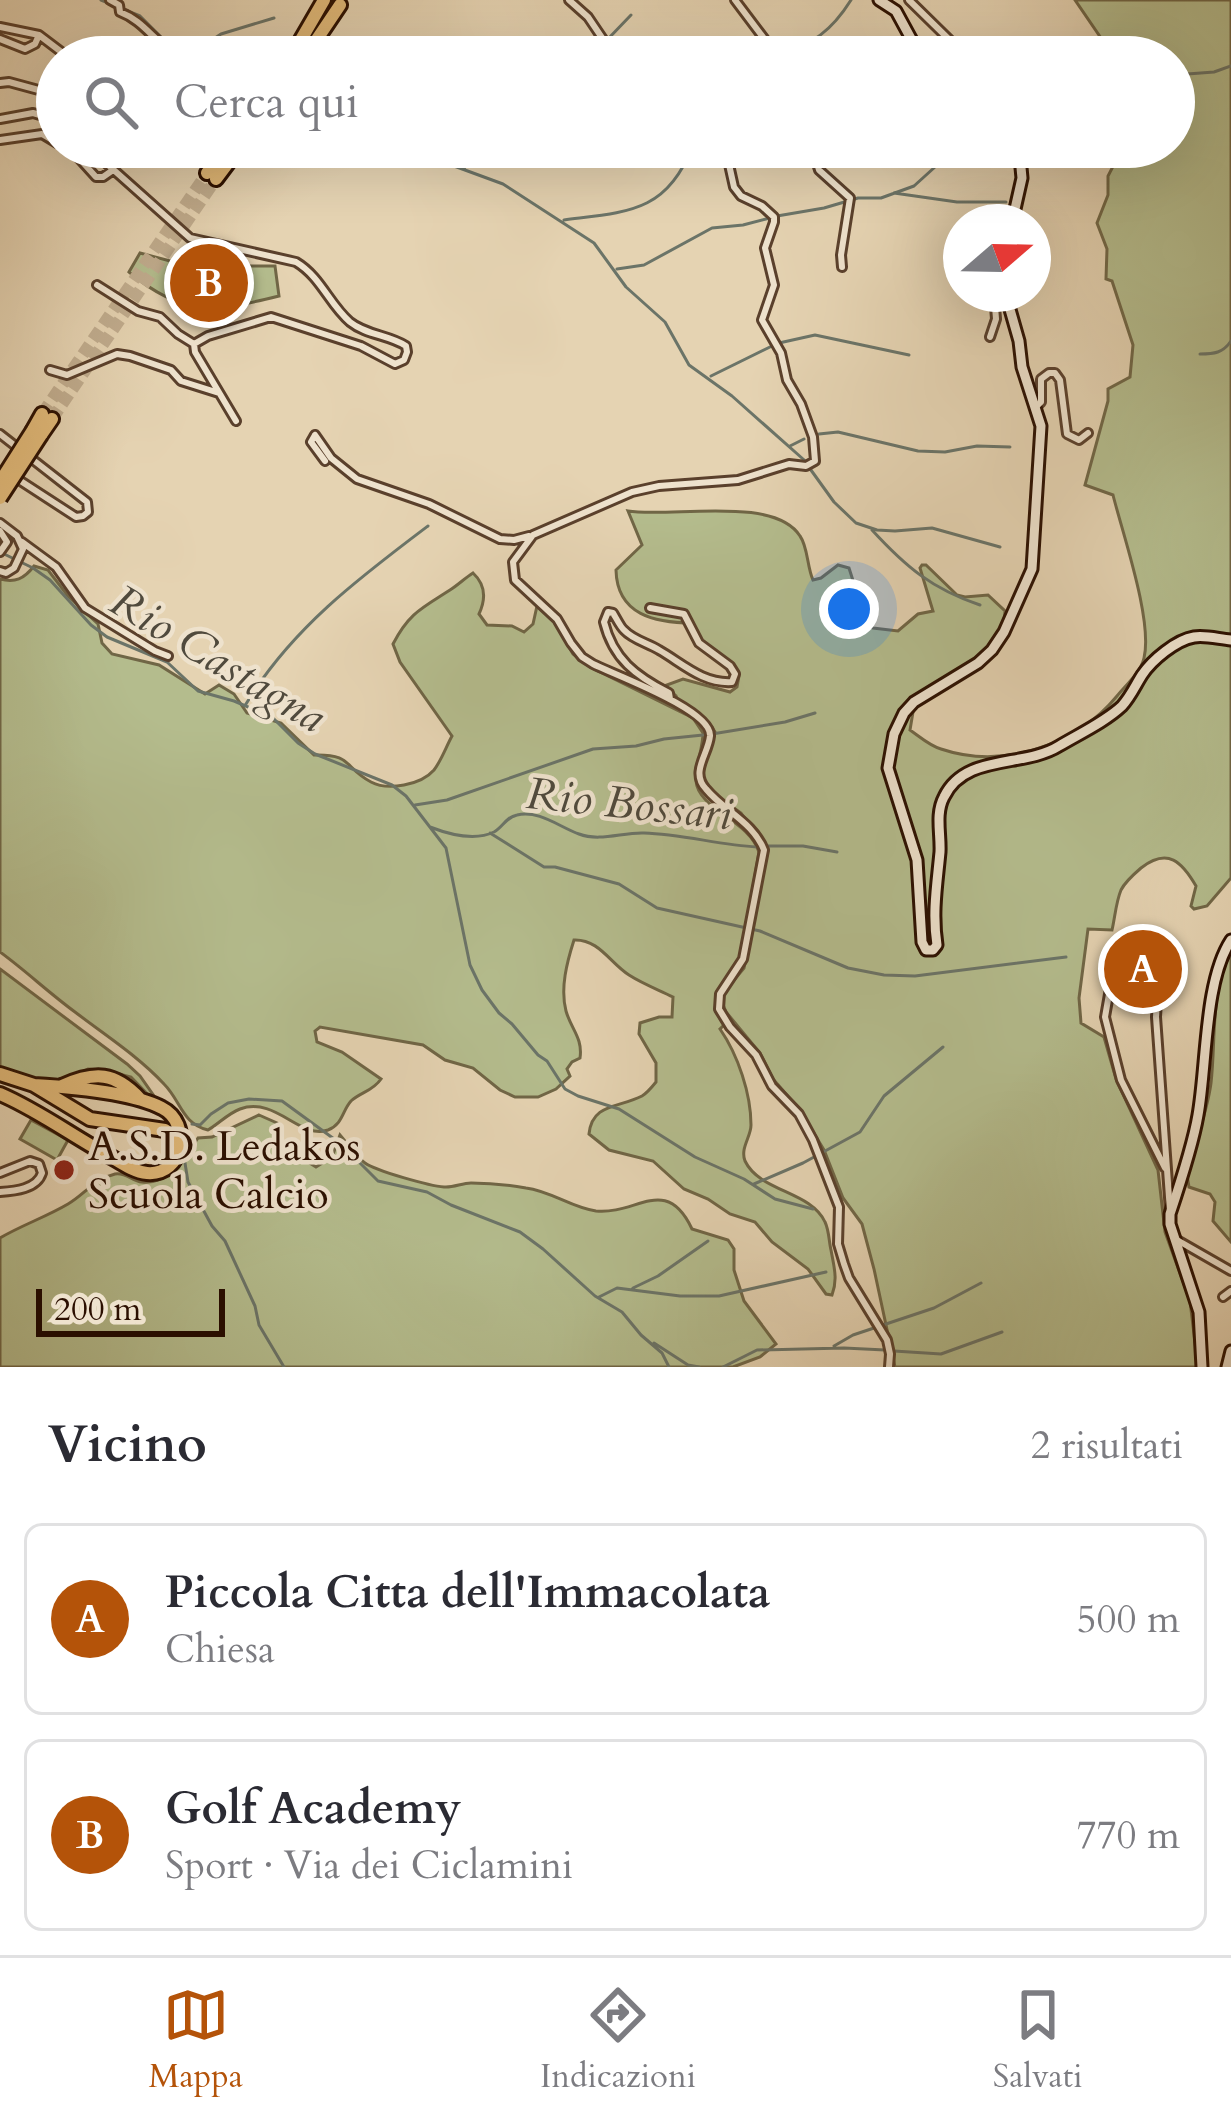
<!DOCTYPE html>
<html lang="it">
<head>
<meta charset="utf-8">
<style>
  body { margin:0; font-family:Cardo,serif; background:#f7f7f7; color:#2b2b33 }
  .compass { position:absolute; left:943px; top:204px; width:108px; height:108px; border-radius:50%; background:#fff; box-shadow:0 12px 48px #0002; rotate:70deg }
  .scale { position:absolute; left:36px; bottom:30px; width:189px; box-sizing:border-box; padding-left:12px; border:6px solid #2b0f00; border-top:0; font-size:33px; line-height:42px; white-space:nowrap; color:#2b0f00; -webkit-text-stroke:9px #eee2cd; paint-order:stroke }
  .you { position:absolute; left:849px; top:609px; width:42px; height:42px; margin:-30px; border:9px solid #fff; border-radius:50%; background:#1a73e8; box-shadow:0 0 0 18px #1a73e833 }
  .badge { display:grid; place-items:center; width:78px; height:78px; border-radius:50%; background:#b45309; color:#fff; font-size:39px; font-weight:700 }
  .pin { position:absolute; translate:-50% -50%; border:6px solid #fff; box-shadow:0 3px 12px #0006 }
  .list { margin:0; padding:0; list-style:none }
  h2 { display:flex; justify-content:space-between; align-items:center; height:156px; margin:0; padding:0 48px; font-size:51px }
  h2 small { font-size:39px; font-weight:400; color:#7c7c81 }
  .list li { display:grid; grid-template-columns:78px 1fr auto; gap:36px; align-items:center; box-sizing:border-box; height:192px; margin:0 24px 24px; padding:0 24px; border:3px solid #e1e1e2; border-radius:18px }
  .list b { display:block; font-size:45px; white-space:nowrap }
  .list p { margin:0; font-size:39px; white-space:nowrap; color:#7c7c81 }
  .list em { font-size:39px; font-style:normal; color:#7c7c81 }
  .icon { flex:none; width:66px; height:66px; fill:none; stroke:currentColor; stroke-width:2; stroke-linecap:round; stroke-linejoin:round }
  .map { position:relative; flex:none; width:1231px; height:1367px; overflow:hidden }
  .search { position:absolute; background:#fff; box-shadow:0 12px 48px #0002; left:36px; right:36px; top:36px; height:132px; display:flex; align-items:center; gap:30px; box-sizing:border-box; padding:0 42px; border-radius:66px; color:#7c7c81; font-size:45px }
  .sheet { height:588px; background:#fff }
  nav { display:flex; justify-content:space-around; align-items:center; box-sizing:border-box; height:168px; border-top:3px solid #e1e1e2; background:#fff; font-size:33px; color:#7c7c81 }
  nav a { display:grid; justify-items:center; gap:6px }
  nav .on { color:#b45309 }
  .map>svg:first-child { display:block }
  .green { fill:#b4bc8d; stroke:#706646; stroke-width:3 }
  .lines { fill:none; stroke-linecap:round; stroke-linejoin:round }
  .stream { stroke:#6b7468; stroke-width:3 }
  .highway-tunnel { stroke:#c0ac8e; stroke-width:12; stroke-dasharray:12 6; stroke-linecap:butt }
  .street-casing { stroke:#5a402c; stroke-width:12 }
  .secondary-casing { stroke:#2b0f00; stroke-width:15 }
  .highway-casing { stroke:#2b0f00; stroke-width:18 }
  .street { stroke:#eee2cd; stroke-width:6 }
  .secondary { stroke:#eee2cd; stroke-width:9 }
  .highway { stroke:#e2ba79; stroke-width:12 }
  .highway-bridge-casing { stroke:#2b0f00; stroke-width:18; stroke-linecap:butt }
  .highway-bridge { stroke:#e2ba79; stroke-width:12 }
  .poi-dot { fill:#8f2418; stroke:#eee2cd; stroke-width:4.5 }
  .labels { text-anchor:middle; dominant-baseline:central; stroke-width:9; stroke-linejoin:round; paint-order:stroke }
  .poi-label { font-size:42px; fill:#2b0f00; stroke:#eee2cd; text-anchor:start }
  .water-label { font-size:45px; font-style:italic; fill:#504a3d; stroke:#eee2cd }
</style>
</head>
<body>
<div class="map">
<svg width="1231" height="1367" viewBox="0 0 1231 1367">
  <rect width="100%" height="100%" fill="#e5d3b2"/>
  <filter id="stains"><feTurbulence type="fractalNoise" baseFrequency=".00167" numOctaves="4"/><feColorMatrix values="0 0 0 0 .2 0 0 0 0 .09 0 0 0 0 .02 0 0 0 .5 -.17"/></filter>
  <radialGradient id="worn" r=".72"><stop offset=".6" stop-color="#630" stop-opacity="0"/><stop offset="1" stop-color="#630" stop-opacity=".3"/></radialGradient>
  <path class="green" d="M1075 0H1231V878L1207 906 1194 909 1191 906 1196 886C1182 862 1168 847 1141 868 1134 874 1125 882 1121 890 1116 902 1115 917 1112 930L1088 929 1079 998 1081 1023 1104 1037 1116 1079 1158 1170 1165 1232 1190 1301 1198 1367H895L874 1269 862 1224 843 1198 824 1150 799 1109 773 1079 760 1053 726 1012 722 1002 725 991 744 968 768 850 741 813 713 793 705 783 702 773 715 732C706 716 694 709 678 702L676 696 664 686 683 679 730 692 737 687 739 676C724 649 705 659 693 623 655 623 617 615 616 570L642 545 628 511C670 518 774 495 800 536 808 547 807 567 813 580L821 578 838 565 849 568 856 590V616L873 628 898 631 918 614 933 611 920 568 922 565H926L957 595 965 597 988 595 1005 611C1004 655 940 676 911 700L914 706 910 730C920 737 930 746 941 749 1003 770 1077 745 1117 696 1126 685 1141 672 1144 658 1153 621 1123 535 1113 495L1085 485 1108 401V389L1130 377 1133 345 1112 281 1106 279 1107 249 1097 223 1108 195V176L1123 147H1174V57H1114Z
    M140 253 189 266H275L279 296C215 312 182 316 129 272Z
    M34 566 48 570 68 596 98 624 102 643 112 654 159 665 205 694 219 685 234 694 247 713 281 723 314 755C353 754 343 767 371 782 388 791 421 785 434 770 441 761 446 747 452 736L400 662 393 644C409 613 422 608 450 590 458 585 465 578 473 573 486 585 486 599 479 614L487 625 512 626 524 632 533 624 537 606 540 607 554 620 573 654 590 667 693 718 703 733C703 749 695 766 696 781 698 809 749 820 759 852L741 956 720 987 715 1010 724 1025 720 1029C738 1055 751 1094 751 1125 751 1137 740 1148 745 1161 760 1192 811 1191 825 1222 829 1230 829 1242 831 1250 834 1267 838 1279 832 1295L826 1294 808 1269 772 1242 755 1222 730 1214 708 1199 684 1189 653 1161 609 1150 589 1134C592 1103 619 1108 642 1096 647 1093 652 1087 656 1082V1063L639 1034 640 1023 659 1017H672L673 997C659 990 643 984 629 975 610 963 599 939 574 940 567 962 560 988 566 1011 571 1029 583 1038 580 1058L572 1062 567 1069 570 1076 556 1089 538 1097H515L500 1090 473 1068 445 1060 423 1045 320 1027 315 1031 317 1042 342 1052 381 1079C373 1091 361 1092 351 1101 342 1111 343 1124 328 1130 300 1140 276 1096 240 1109 229 1113 218 1124 208 1130 182 1124 181 1101 164 1084 138 1056 105 1035 75 1012 49 993 26 971 0 952V579C15 583 24 579 34 566Z
    M1231 952V1242L1213 1221 1215 1202 1210 1194 1189 1187 1187 1175C1194 1144 1207 1114 1211 1083 1216 1040 1210 991 1231 952Z
    M0 969 127 1064 140 1076 154 1096V1101L131 1077 104 1070 88 1069 59 1082 34 1079 0 1068Z
    M259 1115 277 1123 281 1145 316 1167 332 1157 340 1135C348 1144 356 1157 365 1163 376 1171 430 1186 444 1187 453 1188 462 1183 471 1183 489 1183 509 1185 526 1188 551 1191 572 1208 596 1211 637 1215 666 1174 692 1229L728 1240 734 1249V1270L744 1301 776 1344 760 1357 733 1367H0V1238C22 1225 46 1217 68 1204 84 1195 94 1179 115 1174 126 1172 132 1181 142 1182 170 1185 184 1158 198 1138L212 1137Z
    M31 1120 68 1140 57 1160 20 1139Z"/>
  <g class="lines">
    <path class="stream" d="M101 0 140 16 164 40 185 50 200 48 221 34 274 18
      M218 40 247 57
      M607 40 631 15
      M779 56C813 43 831 32 851 0
      M582 57 602 43
      M1174 75 1214 72 1231 66
      M422 147 435 159 503 184 594 243 626 287 665 322 689 365 732 396 803 459 834 502 856 523 877 530 895 531 932 528 1000 547
      M465 167 475 147
      M894 193 957 202H1006
      M777 216 824 208 858 198H881L914 186 957 147
      M564 220C626 212 667 213 692 147
      M617 269 644 265 712 228 743 225 770 218
      M779 343 815 335 909 355
      M1200 354C1214 354 1223 353 1231 341
      M711 376 772 346
      M819 434 838 432 918 451 945 452 977 446 1010 447
      M790 446 804 439
      M872 530C906 567 932 589 980 605
      M2 553 33 568 50 580 91 625 107 637 167 662 198 691 234 701 272 717 298 743 315 754 392 785 406 796 446 848 470 965 482 990 499 1013 512 1024 538 1055 547 1061 565 1089 578 1096 619 1109 695 1157 744 1179 775 1199 813 1209
      M246 704C291 629 359 578 428 526
      M712 734 785 722 815 713
      M415 805 447 800 593 749 636 746 664 739 703 735
      M430 827C448 834 475 841 494 832 503 827 506 817 517 815 540 810 559 827 579 834 600 842 623 832 644 833 682 834 719 845 757 847
      M490 833 544 867H555L619 884 657 908 760 931 848 968 884 975 915 976 1066 957
      M764 846H803L837 852
      M192 1124 200 1125 211 1114 228 1103 249 1099 282 1101 341 1144 378 1181 427 1192 451 1205 520 1232 543 1249 595 1296 622 1312 641 1335 662 1353 669 1367
      M185 1163 188 1182 212 1226 225 1241 255 1306 259 1325 284 1367
      M754 1184 803 1163 860 1132 884 1096 943 1047
      M633 1288 658 1276 708 1241
      M599 1297 617 1288 680 1296H719L826 1272
      M654 1343 688 1365 699 1367
      M834 1346 853 1335 934 1308 981 1283
      M894 1351 941 1354 1002 1332
      M723 1367 757 1350 844 1348 885 1350"/>
    <path class="highway-tunnel" d="M42 414 207 173
      M52 419 216 179"/>
    <g class="street-casing">
      <path id="street" d="M110 0 119 5 120 12C144 21 155 43 177 55
        M569 0 588 17 615 57
        M735 0 778 57
        M909 0 967 57
        M0 27 39 35 68 57
        M0 39 25 49 35 44 39 35
        M0 83 9 82 57 95
        M0 119 33 113 57 120
        M0 140 42 134 57 143
        M63 147 77 156 96 177H103L113 170
        M88 147 190 238 296 262C321 277 329 304 350 322 366 335 389 335 406 346L407 352 404 360 395 364 361 346 271 317 208 336 194 344
        M719 147 728 160 734 187 741 196 762 206 774 217V222L765 248 774 285 762 320 781 353 787 380 801 404 813 437 815 461 806 466 789 464 738 480 659 486 632 492 533 535 513 562 515 580 557 619 571 643 582 657 593 664C615 675 712 710 710 736 708 755 690 772 706 789 724 811 753 822 764 850L743 959 720 994 719 1009 730 1027 756 1055 772 1086 799 1114 813 1140 839 1207 838 1244 844 1264 849 1278 887 1340 890 1354 889 1367
        M812 147 819 170 850 198 841 255 842 267
        M97 285 138 311 160 317 178 334 194 344
        M990 337 996 319 994 294
        M194 344 195 352 236 421
        M50 370 67 375 117 354 130 356 171 370 181 381 219 393
        M1036 407 1041 402V379L1049 373H1055L1060 380 1067 434 1079 440 1088 433
        M0 434 87 502 88 512 83 516 76 517 16 478
        M315 435 331 458 357 479 429 504 500 539 514 540 529 536
        M315 435 311 442 325 461
        M0 523 17 536 23 549 14 568 6 573 0 571
        M0 531 7 542 0 552
        M22 542 56 567 85 608 155 651 168 656
        M650 608 684 614 699 643 730 666 735 674 732 682C703 684 682 663 659 650 648 643 633 640 624 630 621 628 615 616 613 613L608 612 604 622C613 659 636 676 669 693L670 699
        M1161 936 1156 1017 1170 1211
        M1115 960 1105 1017 1121 1080 1165 1168
        M0 1173 30 1161 39 1164 42 1173C37 1189 15 1191 0 1192
        M1177 1240 1231 1271
        M1223 1297 1231 1291"/>
    </g>
    <g class="secondary-casing">
      <path id="secondary" d="M879 0 896 11 921 57
        M1015 222V209L1022 178 1019 147
        M1010 294 1009 306 1019 341 1022 367 1041 426 1032 569 1004 632 992 650 978 663 914 702 904 713 894 734 888 768 917 860 922 942 926 950H933L937 945C932 913 937 884 940 852 941 834 935 814 944 797 965 753 1024 768 1059 746 1079 734 1105 722 1122 706 1131 696 1135 686 1142 675 1152 660 1176 640 1194 637 1205 635 1219 639 1231 640
        M1202 1367 1199 1312 1170 1224V1214C1180 1184 1193 1145 1198 1115 1207 1065 1204 981 1231 940
        M1227 1367 1231 1351"/>
    </g>
    <g class="highway-casing">
      <path id="highway" d="M291 57 324 0
        M305 57 340 5
        M207 173 227 147
        M216 179 240 147
        M33 430 42 414
        M41 435 52 419
        M0 1074 34 1085 90 1119 165 1130 174 1137 179 1149
        M62 1086C95 1071 115 1072 140 1099
        M0 1094C40 1111 75 1138 113 1158 123 1164 135 1172 147 1173 184 1176 192 1123 162 1108 132 1092 68 1087 34 1085"/>
    </g>
    <use href="#street" class="street"/>
    <use href="#secondary" class="secondary"/>
    <use href="#highway" class="highway"/>
    <g class="highway-bridge-casing">
      <path id="highway-bridge" d="M0 482 33 430
        M0 498 41 435"/>
    </g>
    <use href="#highway-bridge" class="highway-bridge"/>
  </g>
  <circle class="poi-dot" cx="64" cy="1170" r="12"/>
  <g class="labels">
    <g class="poi-label">
      <text x="88" y="1146">A.S.D. Ledakos<tspan x="88" dy="48">Scuola Calcio</tspan></text>
    </g>
    <g class="water-label">
      <text transform="translate(218 659) rotate(31)">Rio Castagna</text>
      <text transform="translate(629 804) rotate(6)">Rio Bossari</text>
    </g>
  </g>
  <rect width="100%" height="100%" filter="url(#stains)"/>
  <rect width="100%" height="100%" fill="url(#worn)"/>
</svg>
<svg class="compass" viewBox="-18 -18 36 36"><path d="M0-13l5 13h-10z" fill="#e53935"/><path d="M0 13l5-13h-10z" fill="#7c7c81"/></svg>
<div class="scale">200 m</div>
<div class="you"></div>
<div class="pin badge" style="left:1143px;top:969px">A</div>
<div class="pin badge" style="left:209px;top:283px">B</div>
<div class="search"><svg class="icon" aria-label="search" viewBox="0 0 24 24"><circle cx="10" cy="10" r="6"/><path d="M15 15l6 6"/></svg>Cerca qui</div>
</div>
<section class="sheet">
<h2>Vicino<small>2 risultati</small></h2>
<ul class="list">
<li><span class="badge">A</span><div><b>Piccola Citta dell'Immacolata</b><p>Chiesa</p></div><em>500 m</em></li>
<li><span class="badge">B</span><div><b>Golf Academy</b><p>Sport · Via dei Ciclamini</p></div><em>770 m</em></li>
</ul>
</section>
<nav>
<a class="on"><svg class="icon" aria-label="map" viewBox="0 0 24 24"><path d="M3 6l6-2 6 2 6-2v14l-6 2-6-2-6 2zM9 4v14M15 6v14"/></svg>Mappa</a>
<a><svg class="icon" aria-label="directions" viewBox="0 0 24 24"><path d="M12 3l9 9-9 9-9-9zM9 14v-3h6M13 9l2 2-2 2"/></svg>Indicazioni</a>
<a><svg class="icon" aria-label="saved" viewBox="0 0 24 24"><path d="M7 4h10v16l-5-4-5 4z"/></svg>Salvati</a>
</nav>
</body>
</html>
